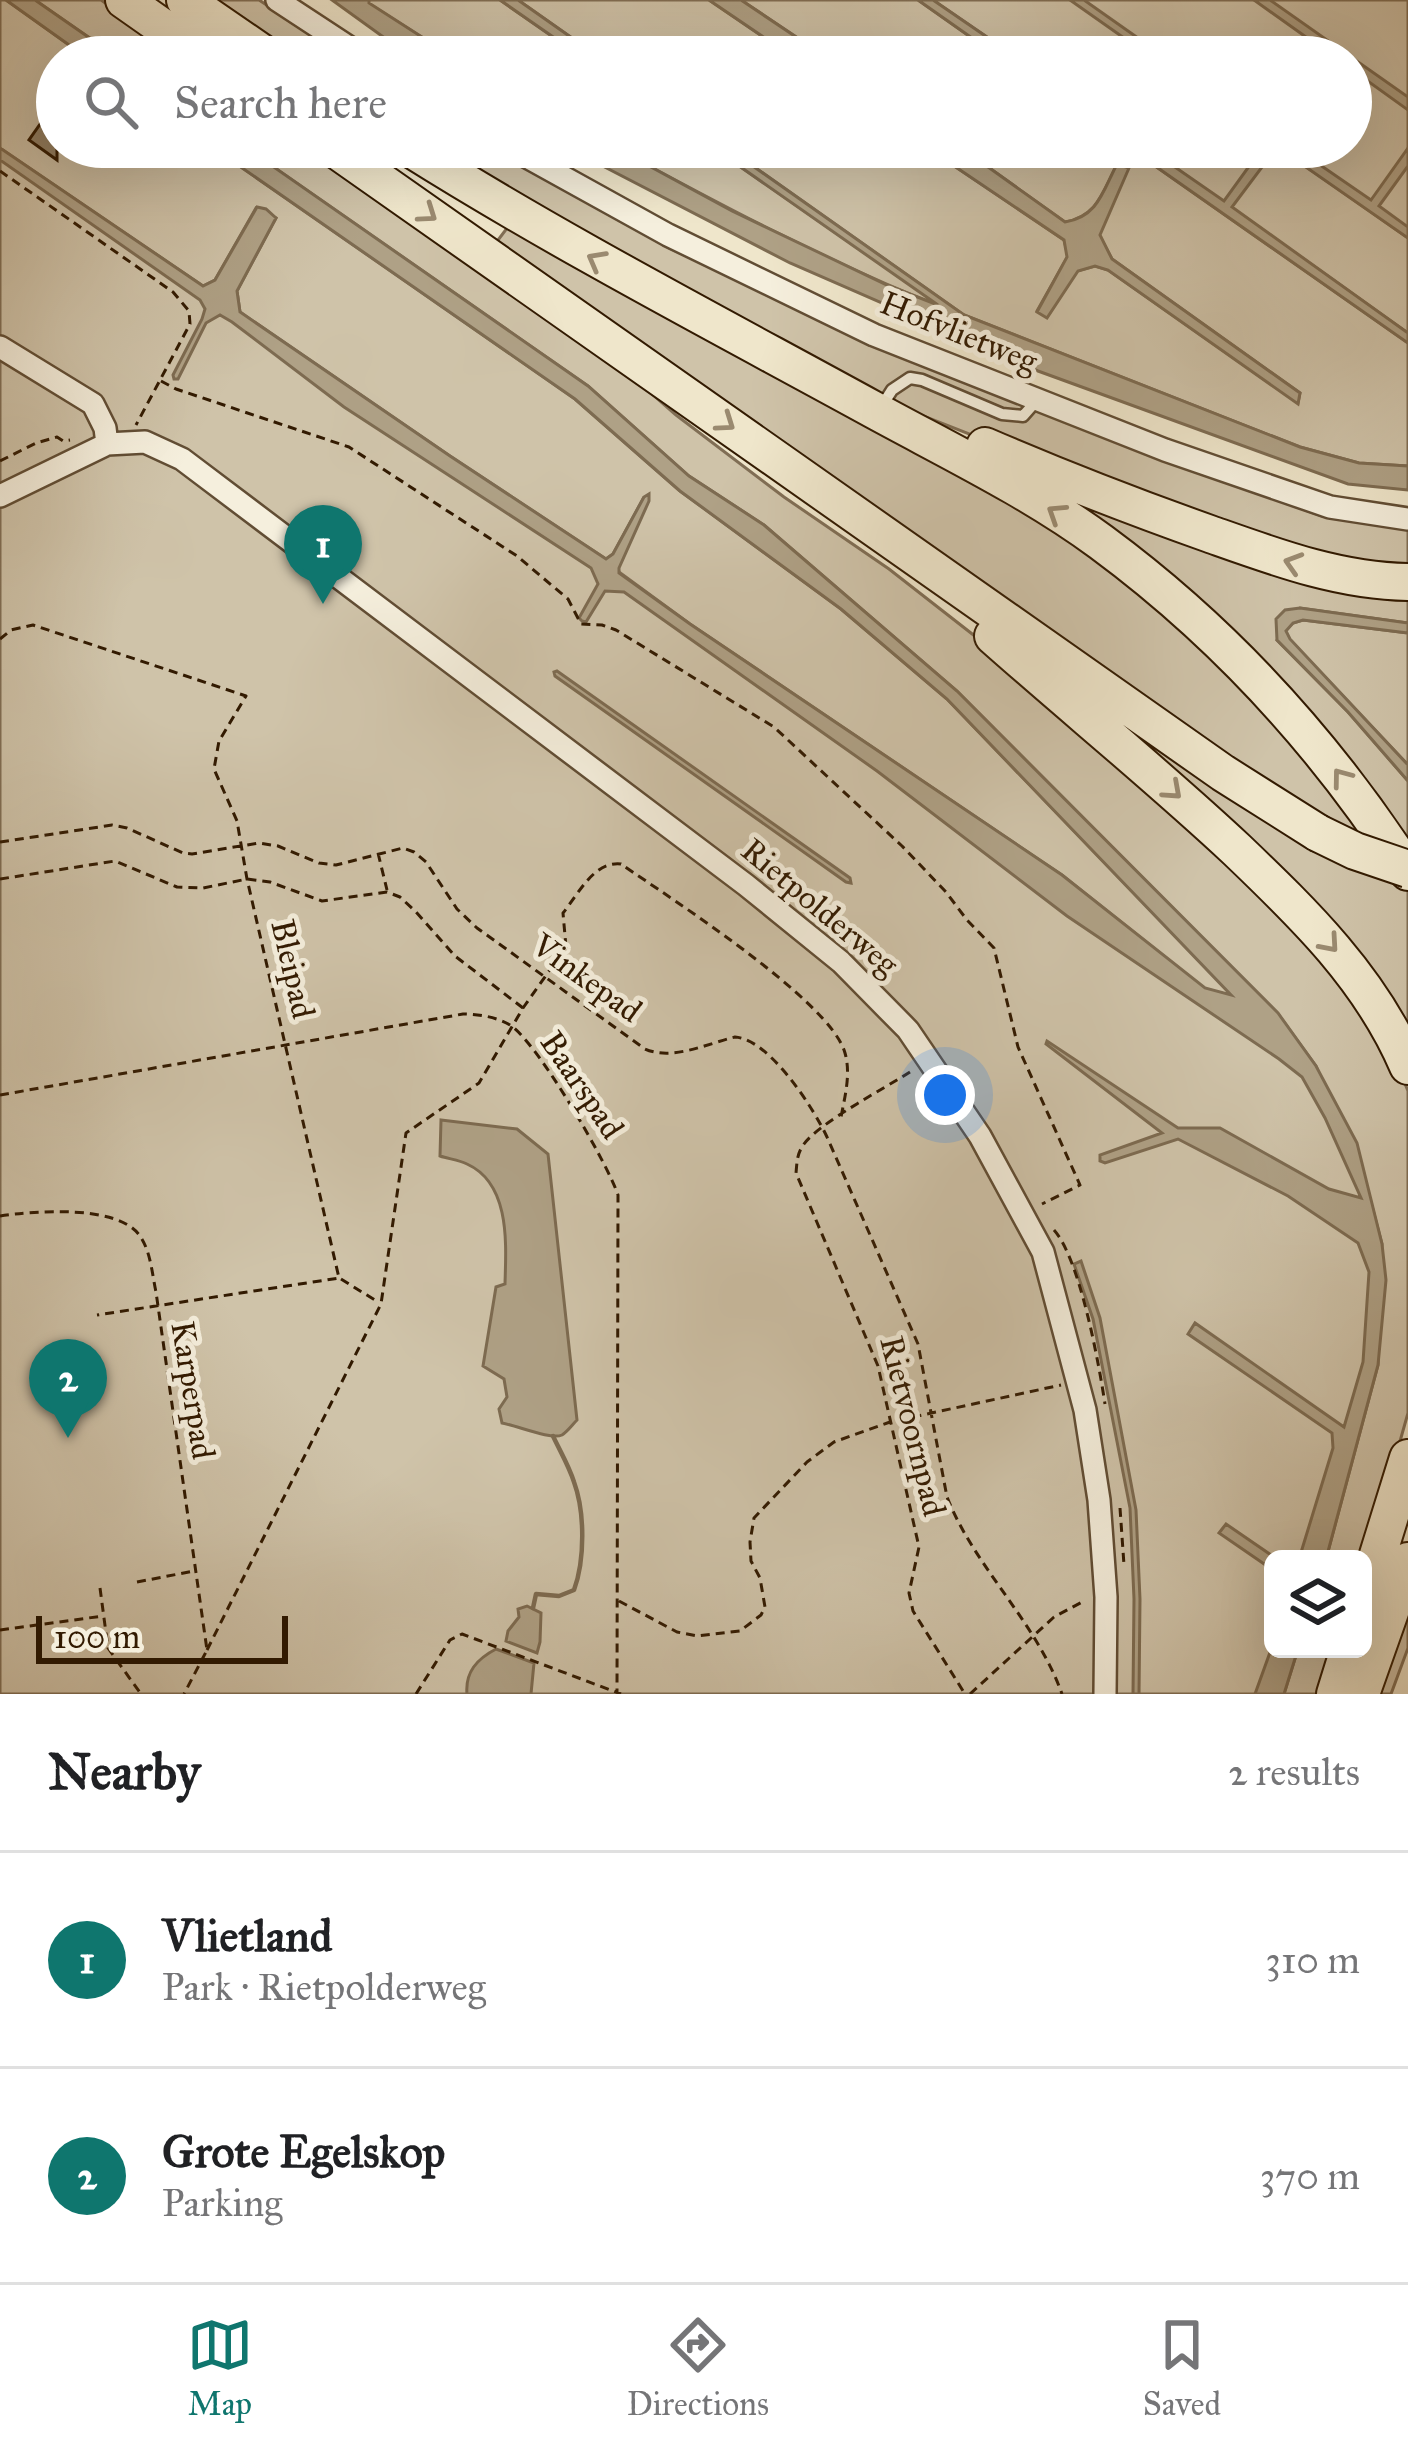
<!DOCTYPE html>
<html lang="en">
<head>
<meta charset="utf-8">
<style>
  body { margin:0; font-family:"IM FELL Great Primer",serif; background:#f2f2f2; color:#202124 }
  .controls { position:absolute; right:36px; bottom:36px; display:grid; overflow:hidden; border-radius:18px; box-shadow:0 12px 48px #0002 }
  .controls button { width:108px; height:108px; display:grid; place-items:center; padding:0; border:0; border-bottom:3px solid #e0e0e0; background:#fff; color:#202124; font:60px sans-serif }
  .scale { position:absolute; left:36px; bottom:30px; width:252px; box-sizing:border-box; padding-left:12px; border:6px solid #321a01; border-top:0; font-size:33px; line-height:42px; white-space:nowrap; color:#321a01; -webkit-text-stroke:9px #f5efdd; paint-order:stroke }
  .you { position:absolute; left:945px; top:1095px; width:42px; height:42px; margin:-30px; border:9px solid #fff; border-radius:50%; background:#1a73e8; box-shadow:0 0 0 18px #1a73e833 }
  .badge { display:grid; place-items:center; width:78px; height:78px; border-radius:50%; background:#0f766e; color:#fff; font-size:39px; font-weight:700 }
  .pin { position:absolute; translate:-50% -99px; filter:drop-shadow(0 3px 6px #0008) }
  .pin::after { content:''; position:absolute; top:63px; width:42px; height:36px; background:inherit; clip-path:polygon(0 0,100% 0,50% 100%) }
  .list { margin:0; padding:0; list-style:none }
  h2 { display:flex; justify-content:space-between; align-items:center; height:156px; margin:0; padding:0 48px; font-size:51px }
  h2 small { font-size:39px; font-weight:400; color:#757577 }
  .list li { display:grid; grid-template-columns:78px 1fr auto; gap:36px; align-items:center; box-sizing:border-box; height:216px; padding:0 48px; border-top:3px solid #e0e0e0 }
  .list b { display:block; font-size:45px; white-space:nowrap }
  .list p { margin:0; font-size:39px; white-space:nowrap; color:#757577 }
  .list em { font-size:39px; font-style:normal; color:#757577 }
  .icon { flex:none; width:66px; height:66px; fill:none; stroke:currentColor; stroke-width:2; stroke-linecap:round; stroke-linejoin:round }
  .map { position:relative; flex:none; width:1408px; height:1694px; overflow:hidden }
  .search { position:absolute; background:#fff; box-shadow:0 12px 48px #0002; left:36px; right:36px; top:36px; height:132px; display:flex; align-items:center; gap:30px; box-sizing:border-box; padding:0 42px; border-radius:66px; color:#757577; font-size:45px }
  .sheet { height:588px; background:#fff }
  nav { display:flex; justify-content:space-around; align-items:center; box-sizing:border-box; height:168px; border-top:3px solid #e0e0e0; background:#fff; font-size:33px; color:#757577 }
  nav a { display:grid; justify-items:center; gap:6px }
  nav .on { color:#0f766e }
  .map>svg:first-child { display:block }
  .green { fill:#cfc3a9; stroke:#806e55; stroke-width:3 }
  .water { fill:#afa186; stroke:#7d6b51; stroke-width:3 }
  .lines { fill:none; stroke-linecap:round; stroke-linejoin:round }
  .stream { stroke:#7d6b51; stroke-width:4.5 }
  .building { fill:#94846a; stroke:#321a01; stroke-width:3 }
  .lane-casing { stroke:#614d34; stroke-width:15 }
  .street-casing { stroke:#614d34; stroke-width:26 }
  .highway-casing { stroke:#321a01; stroke-width:40 }
  .path { stroke:#321a01; stroke-width:3; stroke-dasharray:9 6; stroke-linecap:butt }
  .lane { stroke:#f5efdd; stroke-width:10 }
  .street { stroke:#f5efdd; stroke-width:21 }
  .highway { stroke:#efe6cb; stroke-width:36 }
  .highway-bridge-casing { stroke:#321a01; stroke-width:40; stroke-linecap:butt }
  .highway-bridge { stroke:#efe6cb; stroke-width:36 }
  .oneway { stroke:#9a8a70 }
  .labels { text-anchor:middle; dominant-baseline:central; stroke-width:10; stroke-linejoin:round; paint-order:stroke }
  .street-label { font-size:33px; fill:#321a01; stroke:#f5efdd }
</style>
</head>
<body>
<div class="map">
<svg width="1408" height="1694" viewBox="0 0 1408 1694">
  <rect width="100%" height="100%" fill="#efe6cb"/>
  <filter id="stains"><feTurbulence type="fractalNoise" baseFrequency=".00167" numOctaves="4"/><feColorMatrix values="0 0 0 0 .2 0 0 0 0 .09 0 0 0 0 .02 0 0 0 .5 -.17"/></filter>
  <radialGradient id="worn" r=".72"><stop offset=".6" stop-color="#630" stop-opacity="0"/><stop offset="1" stop-color="#630" stop-opacity=".3"/></radialGradient>
  <path class="green" d="M0 0H6L86 57H57V147H212L575 399 680 491 841 609 947 699 1233 996 1205 989 1062 875 690 624 619 572 618 568 644 497 613 554 606 559 450 456 240 312 237 291 276 218 256 208 215 280 203 286 0 148Z
    M35 0H101L183 57H117Z
    M209 0H259L346 57H294Z
    M369 0H500L582 57H453L368 3Z
    M518 0H709L793 57H599Z
    M741 0H918L999 57H826Z
    M933 0H1408V229L1294 147H1351V57H1016Z
    M245 147H313L617 363 676 415 784 497 889 569 1035 683 1244 864 1383 1031 1408 1091V1413L1363 1572V1559H1326L1378 1365 1382 1244 1369 1195 1316 1066 1278 1014 957 691 764 525 689 476 588 386Z
    M433 147H491L669 248 885 347 1156 457 1322 516 1408 527V570L1389 569 1179 516 885 401Z
    M614 147H712L944 308C830 263 721 205 614 147Z
    M726 147H926L1064 240 1068 256 1037 311 1047 317 1077 271 1095 266 1108 270 1298 403 1300 393 1112 259 1099 235 1128 167 1117 165C1102 192 1098 216 1065 222L960 147H1128L1408 343V466L1359 463 1300 447 964 315Z
    M1146 147H1278L1408 238V333Z
    M0 155 1293 1054 1346 1144 1366 1201 1377 1269 1369 1372 1316 1559H1273L1276 1694H0Z
    M511 223 686 324 940 448 1020 496 1109 557 1201 633 1275 707 1324 763 1382 841 1408 884V1052C1372 965 1300 900 1233 838 1158 769 1080 703 1002 638L1006 632 1311 842 1325 816 1317 814 1254 779 492 248Z
    M1052 494 1408 588V623L1300 608 1277 640 1348 712 1408 781V850Z
    M1303 620 1408 633V765L1289 639 1285 630 1293 623Z
    M1408 1597V1648L1391 1694H1372Z
    M1298 1649H1339L1326 1694H1284Z"/>
  <path class="water" d="M6 0H35L117 57H86Z
    M332 0H369V3L453 57H411Z
    M500 0H518L599 57H582Z
    M709 0H741L826 57H793Z
    M918 0H933L1016 57H999Z
    M1070 0H1084L1165 57H1151Z
    M1254 0H1270L1408 97V110L1351 69V57H1334Z
    M212 147H245L588 386 689 476 764 525 957 691 1278 1013 1316 1066 1357 1143 1382 1244 1386 1280 1378 1365 1326 1559H1299L1333 1448 1332 1433 1188 1334 1195 1323 1344 1427 1363 1362 1369 1272 1358 1243 1288 1196 1178 1139 1105 1163 1100 1161V1155L1162 1133 1046 1044 1047 1041 1178 1128H1220L1329 1189 1361 1198 1325 1118 1302 1077 1279 1059 1067 916 877 771 624 592 605 591 586 622 582 621 579 618 598 584 591 568 344 407 232 322 220 315 206 323 178 379H174L173 375 202 319 205 309 200 300 0 160V148L203 286 215 280 257 207 266 209 276 218 237 291 240 312 450 456 606 559 613 554 644 497 649 494V501L619 568V573L690 624 1062 875 1205 988 1231 995 947 699 841 609 680 491 575 399Z
    M566 147H614L732 211 887 285 938 305 712 147H726L964 315 1300 447 1359 463 1408 466V490L1348 484 1038 371 790 263Z
    M926 147H960L1065 222C1098 217 1103 191 1117 164L1129 168 1100 235 1112 259 1300 393 1298 404 1108 270 1095 266 1078 271 1047 318 1037 312 1067 257 1064 240Z
    M1128 147H1146L1224 201 1263 147H1277L1232 207 1408 333V343Z
    M1277 147H1294L1371 200 1408 148V166L1379 206 1408 227V238Z
    M1300 608 1408 623V633L1303 620 1293 623 1286 631 1290 639 1408 765V781L1348 712 1277 640 1276 619 1285 610Z
    M557 671 850 878 851 883 846 882 555 676 554 672Z
    M441 1120 517 1129 548 1154 577 1420C572 1425 568 1431 562 1435 551 1440 518 1426 502 1423L499 1409 507 1397 504 1379 483 1366 496 1287 505 1284C506 1245 511 1184 467 1164 459 1160 449 1159 440 1156Z
    M1081 1261 1100 1318 1136 1510 1140 1599 1139 1694H1133L1134 1599 1130 1508 1093 1319 1074 1264Z
    M1226 1524 1277 1559H1273V1570L1219 1533Z
    M527 1606 541 1613 540 1642 537 1653 506 1641 508 1631 519 1617 518 1609Z
    M1273 1644V1649H1298L1284 1694H1255Z
    M496 1649 534 1663 531 1694H467C465 1672 477 1659 496 1649Z"/>
  <g class="lines">
    <path class="stream" d="M533 1608 536 1594 559 1596 574 1590C585 1560 585 1512 574 1482 569 1466 560 1451 553 1436"/>
  </g>
  <path class="building" d="M57 100V160L29 140Z"/>
  <g class="lines">
    <g class="lane-casing">
      <path id="lane" d="M885 401 892 390 910 378 922 380 1002 414 1023 416 1038 399"/>
    </g>
    <g class="street-casing">
      <path id="street" d="M277 0 364 57
        M509 147 668 235 874 335 1165 450 1330 507 1408 519
        M0 347 93 404 105 428 107 444
        M0 496 107 444 145 442 182 459 746 885 841 962 908 1030 980 1136 1043 1252 1085 1410 1099 1500 1106 1597 1105 1694"/>
    </g>
    <g class="highway-casing">
      <path id="highway" d="M124 0 205 57
        M185 0 268 57
        M332 147 1223 773 1318 833
        M408 147C559 242 717 324 874 410 951 452 1030 490 1101 542 1223 632 1326 745 1408 872
        M985 446C1059 478 1134 507 1210 534 1275 557 1339 581 1408 582
        M993 636C1074 708 1158 776 1237 850 1304 914 1371 979 1408 1066
        M1363 1603 1408 1458
        M1335 1694 1349 1649
        M1361 1694 1408 1561"/>
    </g>
    <path class="path" d="M381 50 391 57
      M0 171 173 292 189 311 190 324 136 425
      M161 381 176 389 349 447 517 556 568 599 581 624 602 625 616 630 774 727 902 846 946 892 967 920 994 948 1018 1047 1080 1185 1042 1204
      M0 461 36 443 57 437 63 441 70 440
      M0 639 11 630 33 625 246 696 219 741 214 769 237 821 247 879 339 1278 97 1315
      M0 842 112 825 127 828 183 853 192 854 259 843 278 846 319 863 336 865 403 848 414 852 426 862 457 909 477 928 645 1049C672 1061 706 1044 735 1037 769 1039 813 1107 827 1137L918 1344 947 1497C975 1568 1036 1621 1062 1694
      M378 853 387 890
      M0 879 115 861 177 887 203 888 247 879 270 882 322 901 387 892 400 897 416 912 455 956 523 1008
      M910 1072C885 1088 819 1123 804 1144 797 1153 797 1162 796 1173L878 1366 919 1547 909 1593 913 1611 965 1694
      M0 1095 463 1014C478 1014 497 1017 510 1025 537 1042 607 1162 618 1195L617 1692
      M0 1216C34 1211 118 1204 140 1236 151 1252 152 1274 156 1292L207 1650 184 1694
      M1054 1230C1080 1259 1099 1364 1105 1404
      M341 1279 378 1302
      M1120 1508 1124 1565
      M137 1582 194 1571
      M100 1588 108 1648 141 1694
      M619 1601 677 1632 697 1636 740 1631 761 1615 765 1607 760 1578 751 1561 750 1542 754 1518 807 1462 834 1442 890 1422 1061 1385
      M0 1630 103 1616
      M207 1650 381 1304 406 1133 479 1083 523 1008 566 947 563 913C579 893 594 861 621 864 670 898 831 1001 845 1053 851 1074 845 1096 841 1117
      M416 1694 450 1640 462 1634 621 1694
      M970 1694 1054 1617 1084 1601"/>
    <use href="#lane" class="lane"/>
    <use href="#street" class="street"/>
    <use href="#highway" class="highway"/>
    <g class="highway-bridge-casing">
      <path id="highway-bridge" d="M1318 833 1355 851 1408 869"/>
    </g>
    <use href="#highway-bridge" class="highway-bridge"/>
  </g>
  <defs><path id="oneway-chevron" d="M-2-3.5L2.5 0L-2 3.5" fill="none" stroke-width="1.6" stroke-linecap="round" stroke-linejoin="round" transform="scale(3)"/></defs>
  <g class="oneway">
    <use href="#oneway-chevron" transform="translate(428 214) rotate(35)"/>
    <use href="#oneway-chevron" transform="translate(596 260) rotate(-151)"/>
    <use href="#oneway-chevron" transform="translate(726 423) rotate(35)"/>
    <use href="#oneway-chevron" transform="translate(1056 513) rotate(-147)"/>
    <use href="#oneway-chevron" transform="translate(1293 563) rotate(-163)"/>
    <use href="#oneway-chevron" transform="translate(1341 777) rotate(-127)"/>
    <use href="#oneway-chevron" transform="translate(1173 791) rotate(42)"/>
    <use href="#oneway-chevron" transform="translate(1330 944) rotate(49)"/>
  </g>
  <g class="labels">
    <g class="street-label">
      <text transform="translate(959 332) rotate(22)">Hofvlietweg</text>
      <text transform="translate(820 907) rotate(40)">Rietpolderweg</text>
      <text transform="translate(293 969) rotate(77)">Bleipad</text>
      <text transform="translate(587 978) rotate(36)">Vinkepad</text>
      <text transform="translate(582 1085) rotate(56)">Baarspad</text>
      <text transform="translate(193 1390) rotate(81)">Karperpad</text>
      <text transform="translate(913 1426) rotate(76)">Rietvoornpad</text>
    </g>
  </g>
  <rect width="100%" height="100%" filter="url(#stains)"/>
  <rect width="100%" height="100%" fill="url(#worn)"/>
</svg>
<div class="controls">
<button><svg class="icon" aria-label="layers" viewBox="0 0 24 24"><path d="M12 4l9 5-9 5-9-5zM3 14l9 5 9-5"/></svg></button>
</div>
<div class="scale">100 m</div>
<div class="you"></div>
<div class="pin badge" style="left:323px;top:604px">1</div>
<div class="pin badge" style="left:68px;top:1438px">2</div>
<div class="search"><svg class="icon" aria-label="search" viewBox="0 0 24 24"><circle cx="10" cy="10" r="6"/><path d="M15 15l6 6"/></svg>Search here</div>
</div>
<section class="sheet">
<h2>Nearby<small>2 results</small></h2>
<ul class="list">
<li><span class="badge">1</span><div><b>Vlietland</b><p>Park · Rietpolderweg</p></div><em>310 m</em></li>
<li><span class="badge">2</span><div><b>Grote Egelskop</b><p>Parking</p></div><em>370 m</em></li>
</ul>
</section>
<nav>
<a class="on"><svg class="icon" aria-label="map" viewBox="0 0 24 24"><path d="M3 6l6-2 6 2 6-2v14l-6 2-6-2-6 2zM9 4v14M15 6v14"/></svg>Map</a>
<a><svg class="icon" aria-label="directions" viewBox="0 0 24 24"><path d="M12 3l9 9-9 9-9-9zM9 14v-3h6M13 9l2 2-2 2"/></svg>Directions</a>
<a><svg class="icon" aria-label="saved" viewBox="0 0 24 24"><path d="M7 4h10v16l-5-4-5 4z"/></svg>Saved</a>
</nav>
</body>
</html>
